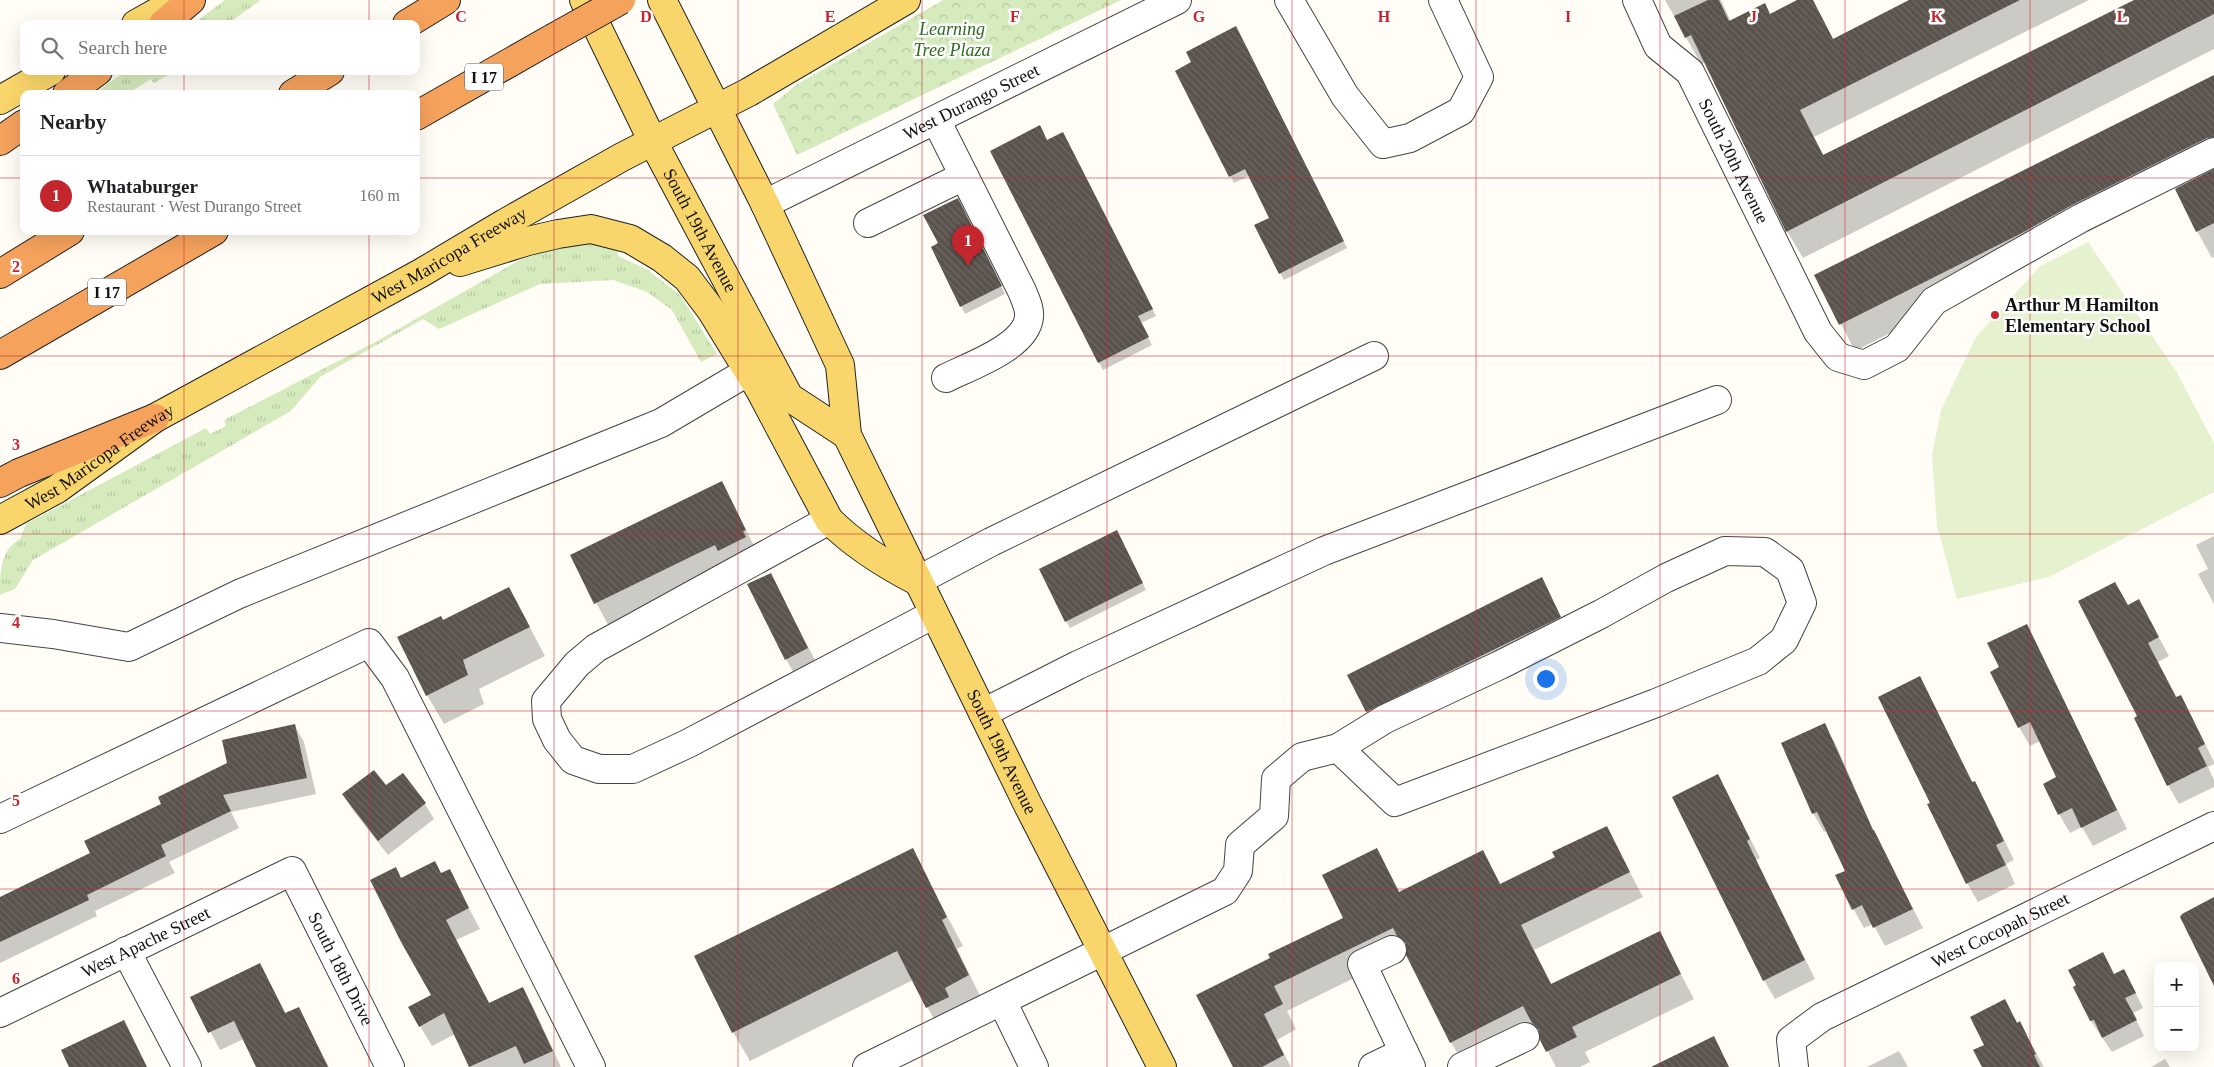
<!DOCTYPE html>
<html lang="en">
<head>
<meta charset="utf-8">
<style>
  body { margin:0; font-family:Georgia,serif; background:#f2f2f2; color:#202124 }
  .controls { position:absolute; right:15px; bottom:15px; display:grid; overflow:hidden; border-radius:10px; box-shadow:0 5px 20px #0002 }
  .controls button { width:45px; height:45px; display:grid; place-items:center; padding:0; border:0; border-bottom:1px solid #e0e0e0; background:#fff; color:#202124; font:25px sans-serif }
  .you { position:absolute; left:1545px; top:678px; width:18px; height:18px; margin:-12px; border:4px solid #fff; border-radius:50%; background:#1a73e8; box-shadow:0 0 0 8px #1a73e833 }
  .badge { display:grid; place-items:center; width:32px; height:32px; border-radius:50%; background:#c4262e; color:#fff; font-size:16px; font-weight:700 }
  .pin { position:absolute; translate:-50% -41px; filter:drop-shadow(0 1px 2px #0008) }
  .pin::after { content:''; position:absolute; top:26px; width:18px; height:15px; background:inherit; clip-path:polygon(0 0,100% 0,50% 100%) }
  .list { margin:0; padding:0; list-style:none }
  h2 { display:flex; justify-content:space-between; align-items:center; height:65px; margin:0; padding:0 20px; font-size:21px }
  h2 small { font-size:16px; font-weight:400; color:#757577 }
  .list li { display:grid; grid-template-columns:32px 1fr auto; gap:15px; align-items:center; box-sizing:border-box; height:80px; padding:0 20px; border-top:1px solid #e0e0e0 }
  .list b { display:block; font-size:19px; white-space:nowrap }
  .list p { margin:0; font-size:16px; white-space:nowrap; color:#757577 }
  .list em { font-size:16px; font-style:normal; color:#757577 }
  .icon { flex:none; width:28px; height:28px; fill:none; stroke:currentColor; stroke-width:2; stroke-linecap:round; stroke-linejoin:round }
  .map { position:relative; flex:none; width:2214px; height:1067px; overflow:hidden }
  .search { position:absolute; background:#fff; box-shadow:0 5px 20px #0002; left:20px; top:20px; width:400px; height:55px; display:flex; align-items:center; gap:12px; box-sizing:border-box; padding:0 18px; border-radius:10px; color:#757577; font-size:19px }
  .panel { position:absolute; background:#fff; box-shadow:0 5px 20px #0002; left:20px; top:90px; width:400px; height:145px; border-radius:10px }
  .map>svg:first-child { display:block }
  .grass { fill:url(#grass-tufts) }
  .park { fill:url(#park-crowns) }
  .pitch { fill:#e6f2cf }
  .shadow { fill:#0003 }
  .building { fill:url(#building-back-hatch) }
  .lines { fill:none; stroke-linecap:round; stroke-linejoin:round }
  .minor-casing { stroke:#444; stroke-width:30 }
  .major-casing { stroke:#222; stroke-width:30 }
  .highway-casing { stroke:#222; stroke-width:30 }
  .minor { stroke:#fff; stroke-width:28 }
  .major { stroke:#f9d66b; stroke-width:28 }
  .highway { stroke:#f5a25d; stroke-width:28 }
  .highway-bridge-casing { stroke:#222; stroke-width:30; stroke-linecap:butt }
  .highway-bridge { stroke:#f5a25d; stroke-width:28 }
  .grid { fill:none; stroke:#c4262e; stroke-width:1; stroke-opacity:0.55 }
  .poi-dot { fill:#c4262e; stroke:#fff; stroke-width:2 }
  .labels { text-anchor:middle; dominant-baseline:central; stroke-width:5; stroke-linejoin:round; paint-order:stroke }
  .shield { fill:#fff; stroke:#585858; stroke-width:1 }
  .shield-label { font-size:16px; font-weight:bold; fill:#111 }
  .park-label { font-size:18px; font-style:italic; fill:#2f6b1f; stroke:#fff }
  .street-label { font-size:18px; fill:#111; stroke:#fff }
  .poi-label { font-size:18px; font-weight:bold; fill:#111; stroke:#fff; text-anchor:start }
  .grid-label { font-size:16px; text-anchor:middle; font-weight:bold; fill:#c4262e; stroke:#fff; stroke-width:5; stroke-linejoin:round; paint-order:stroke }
</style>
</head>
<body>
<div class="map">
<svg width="2214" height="1067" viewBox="0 0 2214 1067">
  <defs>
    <pattern id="grass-tufts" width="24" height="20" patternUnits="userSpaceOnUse" patternTransform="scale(1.25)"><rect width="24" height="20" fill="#d5ebbd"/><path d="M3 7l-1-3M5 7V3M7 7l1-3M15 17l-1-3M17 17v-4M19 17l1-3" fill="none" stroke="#b6c8a1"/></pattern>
    <pattern id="park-crowns" width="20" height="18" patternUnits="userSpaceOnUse" patternTransform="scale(1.25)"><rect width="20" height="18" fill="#d5ebbd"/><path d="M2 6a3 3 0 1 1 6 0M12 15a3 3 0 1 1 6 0" fill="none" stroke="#b6c8a1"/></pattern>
    <pattern id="building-back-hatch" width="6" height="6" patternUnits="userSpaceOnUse" patternTransform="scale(1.25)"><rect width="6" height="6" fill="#5a524d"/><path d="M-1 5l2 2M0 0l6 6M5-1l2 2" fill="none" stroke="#6d6662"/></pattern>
  </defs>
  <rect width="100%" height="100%" fill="#fffdf5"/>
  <path class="grass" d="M225 0H261L227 24H193Z
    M126 71H175L154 83 151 79 127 94H93Z
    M589 244 617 249 618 256 648 270 680 295 717 354 701 362 672 310 647 292 613 280 540 284 439 329 423 319 320 377 291 411 33 560 15 589 0 595C0 573 0 550 20 539L26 524 206 428 210 434 226 426 224 420 379 340 516 262C540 251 563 246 589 244Z"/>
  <path class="park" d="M943 0H1121L797 155 773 104 796 85Z"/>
  <path class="pitch" d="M2088 242 2176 371 2214 443V492L2049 577 1957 599 1937 526 1932 455 1941 410 1976 337 2040 266Z"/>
  <path class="shadow" d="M1665 0H1721L1731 22 1771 15 1800 0H1812L1834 40 1911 0H2089L1814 137 1824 156 2137 0H2214V49L1803 258 1787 231 1706 62 1701 64Z
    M1240 35 1347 248 1284 280 1280 273 1271 218 1249 176 1234 183 1177 71Z
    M2214 76V257L2212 258 2197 231 2176 187 1855 351 1816 276Z
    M1067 140 1156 316 1141 323 1152 345 1103 370 991 151 1047 141Z
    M961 207 1005 294 965 314 932 247 939 244Z
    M721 482 761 559 612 632 571 556Z
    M2214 536V604L2198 574 2208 569 2196 545Z
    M1120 539 1146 590 1070 628 1066 621Z
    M770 574 824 677 802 688 786 659Z
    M1545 586 1564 624 1371 719 1349 676Z
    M509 588 545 656 479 689 484 704 444 724 427 695 442 621Z
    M2128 606 2148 618 2162 643 2169 656 2158 662 2177 698 2181 696 2191 715 2214 762V764L2208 767 2214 780V787L2179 804 2168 785 2139 717Z
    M2026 626 2127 829 2093 846 2082 827 2070 833 2059 814 2058 778 2040 741 2030 746 2019 727 2001 668Z
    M1920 678 1973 783 1974 782 1985 801 2014 860 2006 864 2015 884 1978 902 1967 883 1932 803Z
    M1824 725 1835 743 1876 836 1923 928 1885 946 1873 924 1864 928 1854 910 1837 876 1847 871 1827 831 1824 832 1813 813 1782 743Z
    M295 726 304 742 316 794 231 812 239 828 169 862 175 873 95 911 97 916 0 963V898L91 854 162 804Z
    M403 775 425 804 434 819 388 855 352 809 343 794 386 787Z
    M1718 775 1760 858 1756 860 1815 979 1775 999 1764 980Z
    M1606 827 1643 897 1534 950 1552 985 1659 933 1694 999 1585 1052 1590 1062 1580 1067H1556L1537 1030 1465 1067 1451 1042 1407 952 1287 1011 1296 1029 1277 1040 1291 1067H1234L1271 958 1344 919 1377 850 1400 893 1482 851 1501 885 1556 858Z
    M912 850 963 946 957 949 984 1004 943 1036 913 980 750 1061 733 1032Z
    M449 871 480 929 456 940 490 1004 523 989 534 1009 561 1067H470L455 1034 432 1046 420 1026 432 996 401 879 441 875Z
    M260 964 286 1014 298 1008 329 1067H257L244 1039 220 1050 192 997Z
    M2114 976 2132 986 2143 1008 2133 1013 2144 1036 2112 1052 2091 1021 2075 987Z
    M2005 1001 2018 1024 2020 1023 2044 1067H1983L1985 1046Z
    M1899 1051 1908 1067H1867Z
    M2165 1059 2170 1067H2151Z"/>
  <path class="building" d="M1708 0H1719L1729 21 1765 3 1770 14 1797 0H1813L1833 39 1909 0H2020L1800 110 1823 155 2134 0H2214V14L1786 232 1691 35 1685 38 1674 16Z
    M1236 26 1344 241 1279 274 1254 225 1269 218 1245 169 1229 177 1175 71 1191 62 1186 52Z
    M2214 75V137L2207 138 2074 204 2020 234 1839 325 1814 275Z
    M1040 125 1047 140 1063 132 1153 309 1138 316 1149 337 1098 363 990 151Z
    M2214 169V223L2196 232 2175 189Z
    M958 198 1002 286 960 307 931 247 938 243 923 215Z
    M722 481 746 530 743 531 746 537 718 551 715 545 594 604 570 555Z
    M1117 530 1143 583 1065 622 1039 569Z
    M771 573 808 648 785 660 747 584Z
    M1542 577 1561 617 1366 712 1347 675Z
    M2115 582 2128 605 2139 599 2159 637 2148 643 2176 697 2181 695 2205 744 2198 748 2207 766 2167 786 2134 718 2137 716 2078 601Z
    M509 587 530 627 463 660 468 675 426 696 397 637 441 616 443 620Z
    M2027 624 2117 810 2081 828 2072 808 2058 815 2043 784 2056 777 2030 722 2018 728 1990 672 1999 667 1987 643Z
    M1920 676 1972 782 1975 781 2004 841 1996 845 2006 865 1966 884 1927 804 1930 803 1878 697Z
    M1825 723 1873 830H1874L1913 909 1873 928 1862 905 1852 910 1835 875 1845 871 1817 812 1812 814 1781 743Z
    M295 724 307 778 223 795 231 811 161 845 166 856 87 895 89 900 0 942V897L90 853 84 841 161 804 158 797 227 763 222 740Z
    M374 770 386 785 403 773 426 803 378 841 342 794Z
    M1718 774 1750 839 1747 841 1805 960 1763 981 1672 797Z
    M1607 826 1630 872 1521 925 1551 984 1660 931 1681 974 1572 1027 1577 1037 1546 1052 1540 1040 1539 1030 1532 1023 1523 1006 1450 1043 1406 955V943L1397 936 1393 928 1274 986 1283 1004 1264 1014 1284 1055 1262 1067H1233L1196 995 1270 958 1268 954 1343 918 1322 875 1377 848 1399 892 1483 850 1500 884 1555 857 1552 852Z
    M913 848 947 917 942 920 969 975 945 988 949 997 926 1008 897 951 732 1033 694 956Z
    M435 861 441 873 450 869 469 908 446 920 489 1003 523 987 553 1051 524 1064 516 1046 469 1067 444 1013 419 1027 408 1007 431 995 401 942 370 880 396 867 401 878Z
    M2214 897V986L2180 917 2182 914Z
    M2103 952 2114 974 2124 969 2136 993 2125 998 2137 1020 2102 1038 2094 1020 2090 1021 2073 987 2076 985 2068 970Z
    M260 963 285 1013 299 1007 328 1067H256L234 1021 208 1033 190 997Z
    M2005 999 2017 1023 2020 1021 2036 1054 2034 1055 2040 1067H1982L1973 1050 1984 1045 1970 1017Z
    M124 1020 147 1067H69L61 1050Z
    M1714 1036 1729 1067H1651Z"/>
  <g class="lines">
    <g class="minor-casing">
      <g id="minor">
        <path d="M1289 0 1345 96 1383 144 1410 138 1461 111 1479 77 1443 0"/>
        <path id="s1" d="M1637 0 1658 46 1690 72 1818 332 1838 357 1864 365 1897 348 1934 301 2081 218 2214 152"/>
        <path d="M936 120 1022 291C1025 299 1030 308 1029 317 1026 347 970 366 946 378"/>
        <path id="s2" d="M765 204 1177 0"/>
        <path d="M868 223 964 176"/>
        <path d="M829 520 596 648 577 664 546 701 547 719 557 740 573 760 599 769H633L687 744 934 614"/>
        <path d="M917 581 991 542 1374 356"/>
        <path d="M0 628 53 634 129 647 239 594 661 423 749 371"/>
        <path d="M983 713 1078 665 1324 551 1717 400"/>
        <path d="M0 819 369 643 395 678 591 1067"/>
        <path d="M1392 950 1362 964 1411 1067"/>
        <path d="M126 951 187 1067"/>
        <path d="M1002 1001 1034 1067"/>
        <path id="s3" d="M0 1013 292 871 390 1067"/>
        <path d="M867 1067 1225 891 1238 871 1240 845 1274 816 1276 779 1302 757 1338 748 1395 802 1656 703 1758 661 1784 640 1802 603 1790 570 1765 552 1725 551 1666 578 1601 614 1500 665 1385 719 1338 748"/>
        <path d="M1373 1067 1404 1052"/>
        <path d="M1462 1067 1525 1037"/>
        <path id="s4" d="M1794 1067 1791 1040 1822 1017 2214 826"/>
      </g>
    </g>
    <g class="major-casing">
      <g id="major">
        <path id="s5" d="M584 0 653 142 789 397 847 435"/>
        <path id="s6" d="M662 0 765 204 840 365 847 435 1027 803 1162 1067"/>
        <path d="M136 24 179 0"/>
        <path d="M0 100 51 71"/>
        <path d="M460 262 528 241 558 234 591 229 630 239 662 258 687 278 711 310 760 390 829 520C855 546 884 564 917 581"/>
        <path id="s7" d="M0 520 57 489 155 418 421 273 505 223 622 157 749 92 906 0"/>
      </g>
    </g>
    <g class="highway-casing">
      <path id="highway" d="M163 24 191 0
        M407 24 446 0
        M67 94 98 71
        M293 94 330 71
        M416 116 553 38
        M0 141 24 124
        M0 274 70 231
        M0 355 214 231
        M0 483 19 473 155 418"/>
    </g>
    <use href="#minor" class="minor"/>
    <use href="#major" class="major"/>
    <use href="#highway" class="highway"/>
    <g class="highway-bridge-casing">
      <path id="highway-bridge" d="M553 38 621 0"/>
    </g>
    <use href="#highway-bridge" class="highway-bridge"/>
  </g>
  <path class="grid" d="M184 0V24M369 0V24M554 0V1067M738 0V1067M922 0V1067M1107 0V1067M1292 0V1067M1476 0V1067M1660 0V1067M1845 0V1067M2030 0V1067M184 71V94M369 71V94M0 178H24M416 178H2214M184 231V1067M369 231V1067M0 356H2214M0 534H2214M0 711H2214M0 889H2214"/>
  <circle class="poi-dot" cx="1995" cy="315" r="5"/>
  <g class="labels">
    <g class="shield">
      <rect x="465" y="63.5" width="38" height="27" rx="4"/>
      <rect x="88" y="278.5" width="38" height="27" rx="4"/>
    </g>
    <g class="shield-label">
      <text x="484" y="77">I 17</text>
      <text x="107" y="292">I 17</text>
    </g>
    <g class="park-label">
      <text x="952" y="29">Learning<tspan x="952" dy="21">Tree Plaza</tspan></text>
    </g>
    <g class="street-label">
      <text stroke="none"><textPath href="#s2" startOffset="230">West Durango Street</textPath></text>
      <text stroke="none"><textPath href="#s1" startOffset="191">South 20th Avenue</textPath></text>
      <text stroke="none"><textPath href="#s5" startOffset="258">South 19th Avenue</textPath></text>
      <text stroke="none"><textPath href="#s7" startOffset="522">West Maricopa Freeway</textPath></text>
      <text stroke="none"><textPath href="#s7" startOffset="118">West Maricopa Freeway</textPath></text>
      <text stroke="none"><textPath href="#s6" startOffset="829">South 19th Avenue</textPath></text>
      <text stroke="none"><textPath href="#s4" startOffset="264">West Cocopah Street</textPath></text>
      <text stroke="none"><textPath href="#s3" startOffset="162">West Apache Street</textPath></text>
      <text stroke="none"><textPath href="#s3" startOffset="434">South 18th Drive</textPath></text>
    </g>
    <g class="poi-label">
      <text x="2005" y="305">Arthur M Hamilton<tspan x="2005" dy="21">Elementary School</tspan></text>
    </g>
  </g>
  <g class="grid-label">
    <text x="461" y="22">C</text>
    <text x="646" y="22">D</text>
    <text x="830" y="22">E</text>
    <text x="1015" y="22">F</text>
    <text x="1199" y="22">G</text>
    <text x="1384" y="22">H</text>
    <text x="1568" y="22">I</text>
    <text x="1753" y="22">J</text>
    <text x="1937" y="22">K</text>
    <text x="2122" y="22">L</text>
    <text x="16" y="272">2</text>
    <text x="16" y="450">3</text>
    <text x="16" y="628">4</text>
    <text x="16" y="806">5</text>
    <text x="16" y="984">6</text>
  </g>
</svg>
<div class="controls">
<button>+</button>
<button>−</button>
</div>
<div class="you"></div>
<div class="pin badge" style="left:968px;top:266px">1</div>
<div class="search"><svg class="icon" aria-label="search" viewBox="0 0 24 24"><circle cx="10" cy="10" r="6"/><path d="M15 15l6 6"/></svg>Search here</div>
<section class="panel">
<h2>Nearby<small></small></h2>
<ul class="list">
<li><span class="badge">1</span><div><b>Whataburger</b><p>Restaurant · West Durango Street</p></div><em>160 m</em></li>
</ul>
</section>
</div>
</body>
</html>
